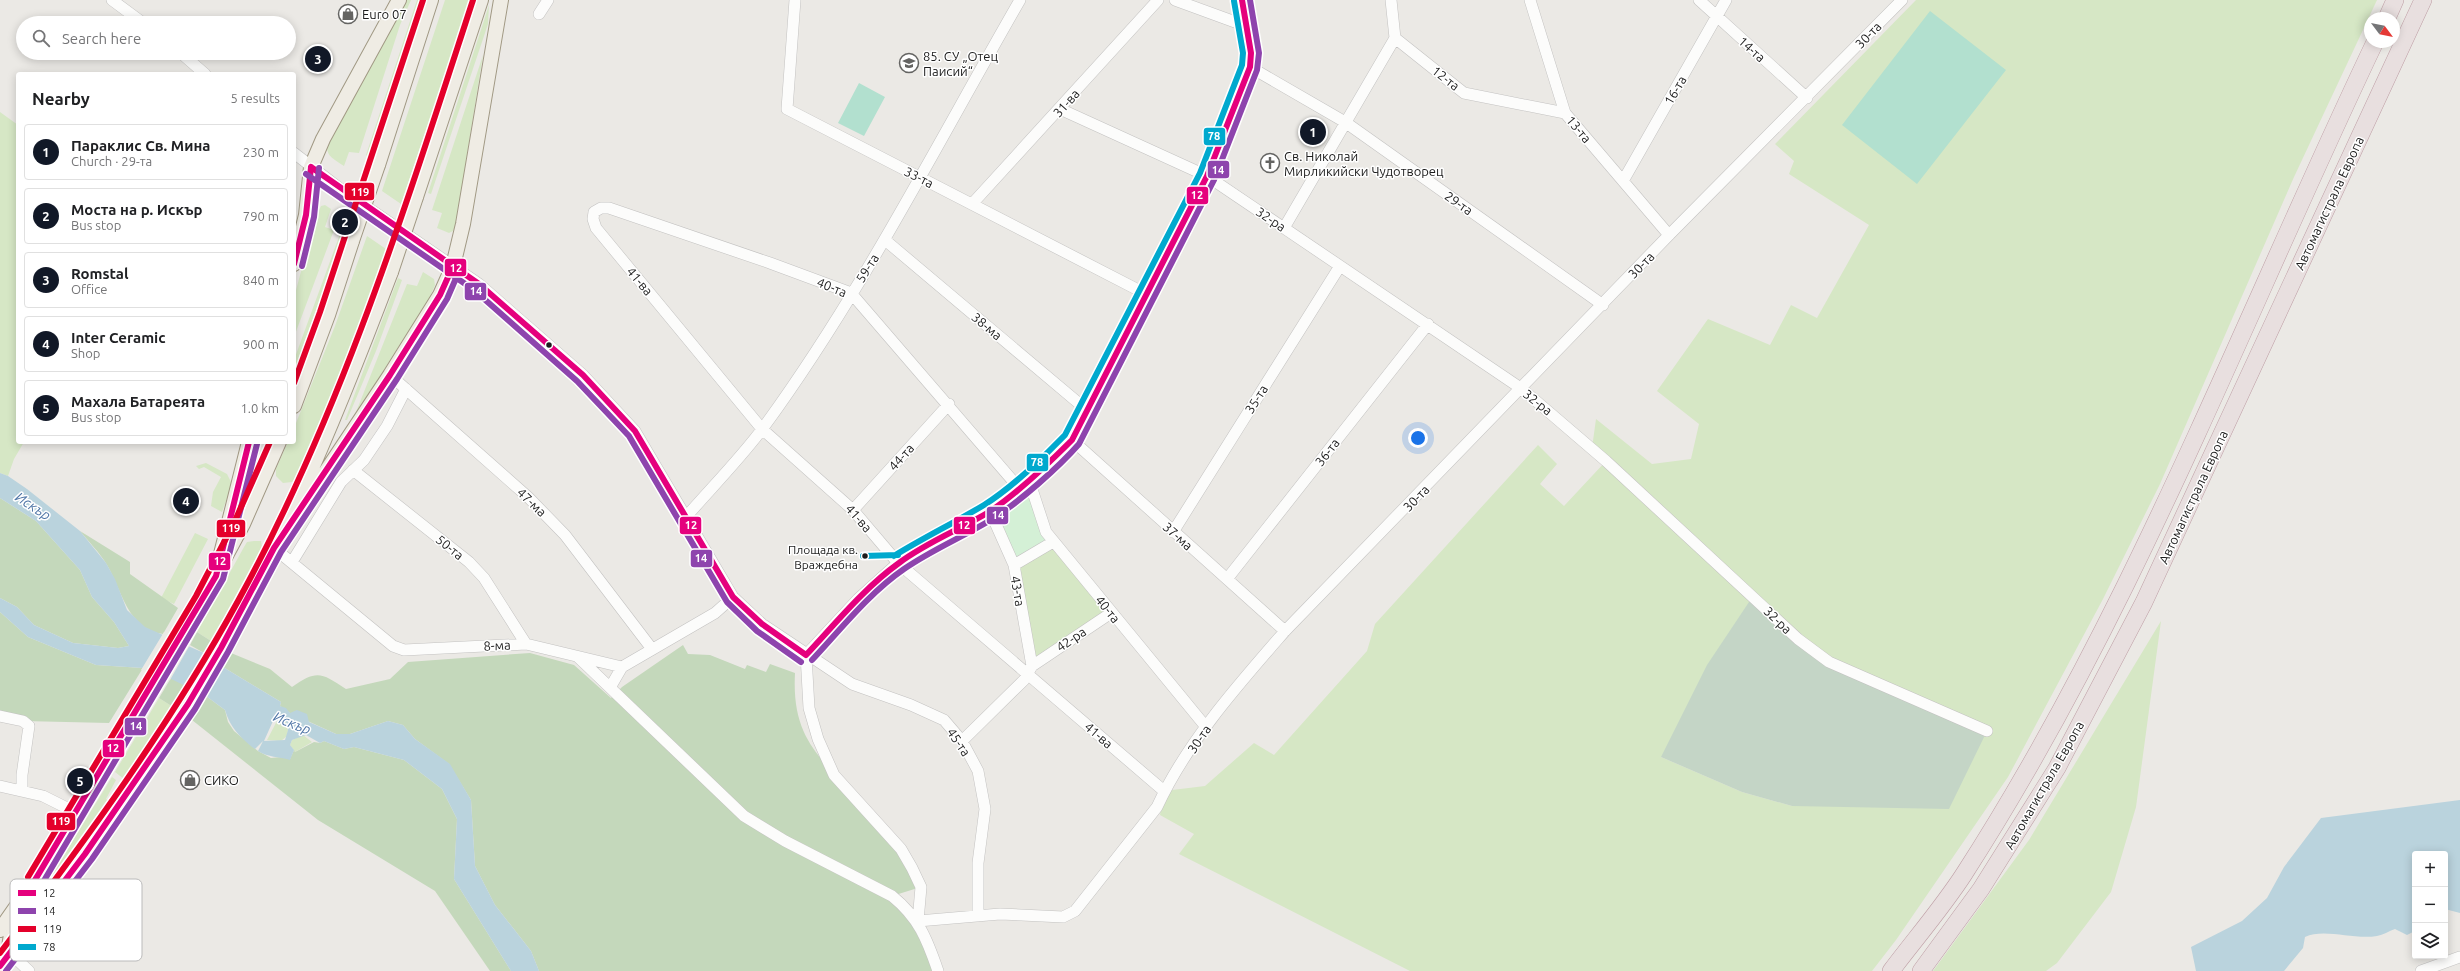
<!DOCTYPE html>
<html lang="en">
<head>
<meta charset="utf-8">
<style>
  body { margin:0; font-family:Ubuntu,sans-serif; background:#f6f6f6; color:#202124 }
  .controls { position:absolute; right:12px; bottom:12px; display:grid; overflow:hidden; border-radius:4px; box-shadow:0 2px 10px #0003 }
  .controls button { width:36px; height:36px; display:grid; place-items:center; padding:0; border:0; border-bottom:1px solid #e0e0e0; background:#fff; color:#202124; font:20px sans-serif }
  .compass { position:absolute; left:2364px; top:12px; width:36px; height:36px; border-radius:50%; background:#fff; box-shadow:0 2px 10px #0003; rotate:122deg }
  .you { position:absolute; left:1418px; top:438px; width:14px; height:14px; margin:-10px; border:3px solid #fff; border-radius:50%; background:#1a73e8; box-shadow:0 0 0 6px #1a73e833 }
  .badge { display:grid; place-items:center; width:26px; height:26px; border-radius:50%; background:#111827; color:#fff; font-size:13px; font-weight:700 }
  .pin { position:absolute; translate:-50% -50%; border:2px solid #fff; box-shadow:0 1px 4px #0006 }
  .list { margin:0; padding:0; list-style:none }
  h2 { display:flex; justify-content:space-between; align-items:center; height:52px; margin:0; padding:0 16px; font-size:17px }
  h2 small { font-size:13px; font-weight:400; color:#757577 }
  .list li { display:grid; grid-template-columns:26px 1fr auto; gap:12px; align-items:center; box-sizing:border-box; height:56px; margin:0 8px 8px; padding:0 8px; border:1px solid #e0e0e0; border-radius:4px }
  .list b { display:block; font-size:15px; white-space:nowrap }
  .list p { margin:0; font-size:13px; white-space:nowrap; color:#757577 }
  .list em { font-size:13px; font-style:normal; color:#757577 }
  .icon { flex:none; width:22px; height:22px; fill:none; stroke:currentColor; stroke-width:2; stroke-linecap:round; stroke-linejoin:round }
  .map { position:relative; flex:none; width:2460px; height:971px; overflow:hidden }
  .search { position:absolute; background:#fff; box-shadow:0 2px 10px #0003; left:16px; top:16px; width:280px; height:44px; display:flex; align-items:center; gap:10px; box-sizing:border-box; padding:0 14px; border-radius:22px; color:#757577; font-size:15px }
  .panel { position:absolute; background:#fff; box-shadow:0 2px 10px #0003; left:16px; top:72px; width:280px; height:372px; border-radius:4px }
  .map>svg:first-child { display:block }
  .grass { fill:#d6e7c5; fill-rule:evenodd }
  .forest { fill:#c4d8bb }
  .cemetery { fill:#c4d5c6 }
  .park { fill:#d4f0d6 }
  .pitch { fill:#b2e0cf }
  .water { fill:#bad3dd; fill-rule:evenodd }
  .pier { fill:#ebe9e5 }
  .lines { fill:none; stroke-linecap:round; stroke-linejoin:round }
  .minor-casing { stroke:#c3c2c1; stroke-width:12 }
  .major-casing { stroke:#a09883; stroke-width:16 }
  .highway-casing { stroke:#be9ea5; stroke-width:18 }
  .minor { stroke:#fcfcfb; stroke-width:11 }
  .major { stroke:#efece4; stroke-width:14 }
  .highway { stroke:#e8dfdf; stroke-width:17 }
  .major-bridge-casing { stroke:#a09883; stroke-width:16; stroke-linecap:butt }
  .major-bridge { stroke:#efece4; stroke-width:14 }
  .bus-1-casing { stroke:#fff; stroke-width:9 }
  .bus-2-casing { stroke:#fff; stroke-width:9 }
  .bus-3-casing { stroke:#fff; stroke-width:9 }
  .bus-4-casing { stroke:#fff; stroke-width:9 }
  .bus-1 { stroke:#e5007d; stroke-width:6 }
  .bus-2 { stroke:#8e44ad; stroke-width:6 }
  .bus-3 { stroke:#e4002b; stroke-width:6 }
  .bus-4 { stroke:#00a9ce; stroke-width:6 }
  .bus-dot { fill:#1c1c1c; stroke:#fff; stroke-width:1.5 }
  .labels { text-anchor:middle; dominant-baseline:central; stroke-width:3; stroke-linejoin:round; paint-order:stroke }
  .bus-label { font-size:12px; fill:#1c1c1c; stroke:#fff; text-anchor:end }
  .poi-label { font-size:13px; fill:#1c1c1c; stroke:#fff; text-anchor:start }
  .street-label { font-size:13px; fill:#1c1c1c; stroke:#fff }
  .water-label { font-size:14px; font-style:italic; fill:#4f75a6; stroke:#fff }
  .key { fill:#fff; stroke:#bbb; stroke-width:1 }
  .key-label { font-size:11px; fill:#1c1c1c }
  .line-badge { stroke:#fff; stroke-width:1.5 }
  .badge-label { font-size:11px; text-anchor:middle; font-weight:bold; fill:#fff }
</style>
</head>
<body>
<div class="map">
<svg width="2460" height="971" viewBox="0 0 2460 971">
  <rect width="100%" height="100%" fill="#ebe9e5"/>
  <path class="grass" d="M405 0H411L400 25 359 153 349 152 344 166C332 158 324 155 328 140Z
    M417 0H421L370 158 366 155Z
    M445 0H470L401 204 382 191Z
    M1916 0H2377L2294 177 2160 484 2103 599 2008 777 1896 940 1872 971H1410L1179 854 1194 834 1160 815 1164 791 1205 786 1254 743 1274 755 1367 651 1375 624 1538 445 1557 464 1540 484 1564 506 1606 461 1592 448 1596 419 1652 464 1691 459 1699 424 1657 391 1708 319 1770 345 1791 305 1817 318 1869 225 1789 174 1794 161 1775 144ZM1829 662 1792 806 1742 792 1661 757Z
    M489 5 488 24 431 194 428 193Z
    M483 55 456 224 453 231 449 233 437 228 442 213 432 210Z
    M0 112 18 125V442H24L14 459 8 476 0 473Z
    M325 205 331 209 325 227 334 230 294 337V298L315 218 321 206Z
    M340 234 343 236 294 371V360Z
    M367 236 386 249C359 327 332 403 297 477L292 482 283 483 276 476V469L288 442H294V428L335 326Z
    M423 272 434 279 435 285 429 299 354 417 407 284 417 286Z
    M398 278 402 280 376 351 347 420H345Z
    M206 463 227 474 232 484 222 512 211 506 213 492 221 477 204 467 199 469 196 466Z
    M195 533 208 539 174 604 161 598Z
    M254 541H261L262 547 211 641 197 632 244 547 247 542Z
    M1053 542 1111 613 1032 666 1014 565Z
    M2161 621 2136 807 2111 892 2057 963 2046 971H1933L2029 840Z
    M159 698 173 707 114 798 112 796 124 779 115 772Z
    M277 721 286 722 288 730 287 736 281 741 267 740Z
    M303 735 312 742 295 752 290 745 292 740Z
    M112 777 116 780 106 799 112 803 18 929Z"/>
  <path class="forest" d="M0 498 36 521 80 570 92 597 114 622 129 646 118 648 73 643 34 625 17 607 0 598Z
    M80 531 130 562V574L178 608 163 634C127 629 122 590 107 565 100 553 89 542 80 531Z
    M0 612 28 637 96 665 143 668 109 723 23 721 0 716Z
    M197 632 211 641 204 653 190 645Z
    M683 645 688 654 710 655 745 669 747 665 766 672 770 664 795 673C791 746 827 760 867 810 886 834 903 861 921 887L892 896 907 908 938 971H539L531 951 495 905 475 866 471 800 449 764 415 739 403 725 388 721 350 734H336L290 713 280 706 281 702 223 667 231 653 270 669 292 687C317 669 322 673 346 689L390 679 408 662 530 653 574 665 611 698 622 687Z
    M171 678 185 685 173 707 159 698Z
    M206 696 225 710 228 722 234 731 258 751 271 758 281 757 290 759 294 750 295 752 314 742 320 743 324 741 344 749 354 747 404 760 442 789 457 819 454 879 511 971H490L435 891 318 820 192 720Z"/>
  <path class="cemetery" d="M1753 596 1829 662 1987 731 1949 809 1792 806 1742 792 1661 757 1707 665Z"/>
  <path class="park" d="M1029 480 1053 542 1014 565 990 511Z"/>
  <path class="pitch" d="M1930 11 2006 70 1917 184 1842 125Z
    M859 83 885 97 864 136 838 123Z"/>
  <path class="water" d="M0 473 8 476 27 489 80 531 106 563 115 579 127 610 145 627 204 653 223 667 281 702 280 706 286 708 290 713 297 710 307 714 309 722 336 734H350L388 721 403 725 415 739 450 764 471 800 475 866 495 905 531 951 539 971H511L454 879 457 819 442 789 404 760 354 747 344 749 324 741 320 743 306 735 292 740 290 745 294 750 290 760C278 756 269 758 258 751L263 741 255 749 252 747C239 736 230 727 225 710L206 696 163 675 143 668 96 665 28 637 0 612V598L17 607 34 625 73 643 118 648 129 646 114 622 92 597 80 570 36 521 0 498ZM273 721 286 722 288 730 285 740 264 741Z
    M2460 800V913L2445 909V854H2415V931L2407 935 2395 929C2389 931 2383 935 2377 936 2354 940 2324 928 2305 937L2303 948 2284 971H2196L2191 947 2242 921 2267 898 2284 867 2321 818Z"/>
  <path class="pier" d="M164 632 191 643 170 680 141 670Z
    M206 651 224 665 205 698 184 687Z"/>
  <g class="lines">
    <g class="minor-casing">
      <path id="minor" d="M112 0 143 23
        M795 0 787 109 1148 295
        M1175 0 1246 26
        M1391 0 1395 38 1464 93 1565 113
        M1530 0 1565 113 1669 235
        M1699 0 1807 98
        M539 14 548 0
        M181 53 205 74
        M1250 67 1345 122 1603 305
        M1060 109 1207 176 1522 389 1606 461 1798 639 1829 662 1987 731
        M294 153 339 188 479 284 583 375 635 431 733 597 762 624 852 684 911 705 944 720 962 741 978 771 985 809 978 863V915
        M1623 181 1726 0
        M972 204 1158 0
        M1284 228 1395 38
        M885 240 1088 411
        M390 375 528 497 565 535 652 649
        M1072 440 1285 631
        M353 470 469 562 484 578 526 644
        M1029 480 1046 532 1206 727
        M1019 488 851 293 770 263 609 208H601L594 212 593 219 596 228 762 429 853 510 898 563 1164 791
        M853 510 949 404
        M686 517C711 488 740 459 763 428 861 294 937 144 1020 0
        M1173 532 1340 266
        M274 548 393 646 404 650 526 644 622 667 715 613 733 597
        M292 562 341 482 364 460 387 426 406 389
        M1014 565 1053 542
        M1227 579 1428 324
        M806 655 858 599 898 563 928 544 990 511 1049 463 1072 440 1148 295 1207 176 1250 67 1251 53 1242 0
        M806 655 809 708 818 739 834 775 901 849 912 868 921 887 918 921
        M578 657 744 816 785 841 892 896C919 918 927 939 938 971
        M1032 666 1111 613
        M611 686 622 667
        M0 716 23 721 29 726 22 775V790
        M962 741 1024 680 1032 666 1014 565 990 511
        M0 786 43 796 77 813
        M918 921 1000 914 1063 917 1075 911 1157 807C1187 742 1238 685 1285 631L1669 235 1902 0
        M10 953 29 971
        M2421 971 2460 957"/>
    </g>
    <g class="major-casing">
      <path id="major" d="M378 165 431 0
        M416 197 481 0
        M294 264 306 215 311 167 323 139 399 0
        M294 406 328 315 352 241
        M297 515 390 375 440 295 453 266 463 224 501 0
        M221 554 249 442
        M0 930 56 850 105 762 193 617 243 524 279 442
        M10 953C5 924 34 909 43 885
        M0 966C66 882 129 795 187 705 274 571 335 420 391 272"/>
    </g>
    <g class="highway-casing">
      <path id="highway" d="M2387 18 2395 0
        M1891 971C1915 939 1942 908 1964 874 2132 614 2242 321 2375 42
        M1921 971 1981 889 2057 768 2144 602 2423 0"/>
    </g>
    <use href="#minor" class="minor"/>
    <use href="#major" class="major"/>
    <use href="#highway" class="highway"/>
    <g class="major-bridge-casing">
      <path id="major-bridge" d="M352 241 378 165
        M391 272 416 197"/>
    </g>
    <use href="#major-bridge" class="major-bridge"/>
    <g class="bus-1-casing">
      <path id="bus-1" d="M311 167 479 284 583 375 635 431 733 597 762 624 806 655
        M294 264 306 215 311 167
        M806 655C835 624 864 588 899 563 927 542 959 530 989 512 1017 494 1049 463 1072 440L1207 176 1250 67 1251 53 1242 0
        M35 880 216 576 249 442
        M0 966 85 854 188 704 221 648 274 548 390 375 440 295 453 266"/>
    </g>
    <g class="bus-2-casing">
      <path id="bus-2" d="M306 174 474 290 577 381 629 436 727 602 757 631 801 662
        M302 266 314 217 319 168
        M812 660C841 629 869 593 904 569 933 549 965 536 994 518 1020 501 1058 468 1079 444L1214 180 1257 70 1259 53 1250 0
        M42 884 223 579 257 444
        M6 971 92 859 195 709 228 652 281 552 397 379 447 299 460 269"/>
    </g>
    <g class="bus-3-casing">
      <path id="bus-3" d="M294 383 320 312 423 0
        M28 877 196 596 234 523 270 442
        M0 953C86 840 170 725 238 601 342 412 406 205 473 0"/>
    </g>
    <g class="bus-4-casing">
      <path id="bus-4" d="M863 556 898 555
        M894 556C923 538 954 523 984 505 1010 489 1044 457 1065 435L1200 173 1242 65 1243 53 1234 1"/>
    </g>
    <use href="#bus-1" class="bus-1"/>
    <use href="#bus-2" class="bus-2"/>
    <use href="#bus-3" class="bus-3"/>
    <use href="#bus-4" class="bus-4"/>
  </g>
  <defs>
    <g id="shop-ring" transform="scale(1)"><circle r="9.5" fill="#fff" stroke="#646462" stroke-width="1.5"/><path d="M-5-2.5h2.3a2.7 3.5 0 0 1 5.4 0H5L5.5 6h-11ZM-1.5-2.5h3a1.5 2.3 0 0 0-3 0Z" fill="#646462"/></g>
    <g id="school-ring" transform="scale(1)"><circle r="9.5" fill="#fff" stroke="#646462" stroke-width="1.5"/><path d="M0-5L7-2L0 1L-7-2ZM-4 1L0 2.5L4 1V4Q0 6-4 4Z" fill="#646462"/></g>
    <g id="church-ring" transform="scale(1)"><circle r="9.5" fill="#fff" stroke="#646462" stroke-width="1.5"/><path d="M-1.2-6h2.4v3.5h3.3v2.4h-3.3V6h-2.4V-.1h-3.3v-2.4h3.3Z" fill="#646462"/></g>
  </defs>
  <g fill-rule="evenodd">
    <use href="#shop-ring" x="348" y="14"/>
    <use href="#school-ring" x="909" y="63"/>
    <use href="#church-ring" x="1270" y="163"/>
    <use href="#shop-ring" x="190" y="780"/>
  </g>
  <g class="bus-dot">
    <circle cx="549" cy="345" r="3.5"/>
    <circle cx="865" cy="556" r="3.5"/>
  </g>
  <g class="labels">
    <g class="bus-label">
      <text x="858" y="549">Площада кв.<tspan x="858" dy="15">Враждебна</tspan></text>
    </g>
    <g class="poi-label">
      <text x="362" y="14">Euro 07</text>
      <text x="923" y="56">85. СУ „Отец<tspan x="923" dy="15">Паисий“</tspan></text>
      <text x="1284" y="156">Св. Николай<tspan x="1284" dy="15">Мирликийски Чудотворец</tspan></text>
      <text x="204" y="780">СИКО</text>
    </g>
    <g class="street-label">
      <text transform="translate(1868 35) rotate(-46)">30-та</text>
      <text transform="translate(1752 49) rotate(42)">14-та</text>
      <text transform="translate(1446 78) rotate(38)">12-та</text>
      <text transform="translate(1675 90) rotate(-60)">16-та</text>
      <text transform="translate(1066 103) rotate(-48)">31-ва</text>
      <text transform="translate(1579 129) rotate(50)">13-та</text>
      <text transform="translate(919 177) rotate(27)">33-та</text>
      <text transform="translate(1459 203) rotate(35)">29-та</text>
      <text transform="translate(2329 203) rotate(-65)">Автомагистрала Европа</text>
      <text transform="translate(1271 219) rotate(34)">32-ра</text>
      <text transform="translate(1641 265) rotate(-46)">30-та</text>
      <text transform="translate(867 268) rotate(-58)">59-та</text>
      <text transform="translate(640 281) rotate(50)">41-ва</text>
      <text transform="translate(832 287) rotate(22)">40-та</text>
      <text transform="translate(987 326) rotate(40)">38-ма</text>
      <text transform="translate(1256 399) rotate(-58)">35-та</text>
      <text transform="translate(1538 402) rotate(38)">32-ра</text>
      <text transform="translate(1327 452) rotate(-52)">36-та</text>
      <text transform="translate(901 457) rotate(-48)">44-та</text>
      <text transform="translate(2193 497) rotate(-65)">Автомагистрала Европа</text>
      <text transform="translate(1416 498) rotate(-46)">30-та</text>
      <text transform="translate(532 502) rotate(44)">47-ма</text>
      <text transform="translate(859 518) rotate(48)">41-ва</text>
      <text transform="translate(1178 536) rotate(42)">37-ма</text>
      <text transform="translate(450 547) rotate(39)">50-та</text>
      <text transform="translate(1018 591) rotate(80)">43-та</text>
      <text transform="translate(1108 609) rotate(51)">40-та</text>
      <text transform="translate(1778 620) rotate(44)">32-ра</text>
      <text transform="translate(1071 639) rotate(-34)">42-ра</text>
      <text transform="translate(497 645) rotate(-3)">8-ма</text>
      <text transform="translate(1099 735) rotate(41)">41-ва</text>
      <text transform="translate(1199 739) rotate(-56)">30-та</text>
      <text transform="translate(959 742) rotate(56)">45-та</text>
      <text transform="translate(2044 785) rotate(-60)">Автомагистрала Европа</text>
    </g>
    <g class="water-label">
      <text transform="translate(33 506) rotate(33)">Искър</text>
      <text transform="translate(292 723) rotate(22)">Искър</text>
    </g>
  </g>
  <rect x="10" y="879" width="132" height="82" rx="6" class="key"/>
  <rect x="18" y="890" width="18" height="6" fill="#e5007d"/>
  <rect x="18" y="908" width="18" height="6" fill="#8e44ad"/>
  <rect x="18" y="926" width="18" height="6" fill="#e4002b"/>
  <rect x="18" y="944" width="18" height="6" fill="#00a9ce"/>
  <g class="key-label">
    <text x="43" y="897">12</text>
    <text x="43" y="915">14</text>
    <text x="43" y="933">119</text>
    <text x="43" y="951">78</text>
  </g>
  <g class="line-badge">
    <rect x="1203" y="127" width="23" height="19" rx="4" fill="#00a9ce"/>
    <rect x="1207" y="160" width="23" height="19" rx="4" fill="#8e44ad"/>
    <rect x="344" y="182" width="31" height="19" rx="4" fill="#e4002b"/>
    <rect x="1186" y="186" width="23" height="19" rx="4" fill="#e5007d"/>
    <rect x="444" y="258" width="23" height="19" rx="4" fill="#e5007d"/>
    <rect x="464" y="282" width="23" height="19" rx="4" fill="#8e44ad"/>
    <rect x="1026" y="453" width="23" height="19" rx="4" fill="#00a9ce"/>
    <rect x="986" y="506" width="23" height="19" rx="4" fill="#8e44ad"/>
    <rect x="953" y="516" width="23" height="19" rx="4" fill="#e5007d"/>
    <rect x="679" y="516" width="23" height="19" rx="4" fill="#e5007d"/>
    <rect x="216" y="519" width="30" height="19" rx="4" fill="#e4002b"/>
    <rect x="690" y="549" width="23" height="19" rx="4" fill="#8e44ad"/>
    <rect x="208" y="552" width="23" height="19" rx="4" fill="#e5007d"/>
    <rect x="124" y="717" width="23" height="19" rx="4" fill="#8e44ad"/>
    <rect x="102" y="739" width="23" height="19" rx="4" fill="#e5007d"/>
    <rect x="46" y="812" width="30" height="19" rx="4" fill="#e4002b"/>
  </g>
  <g class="badge-label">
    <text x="1214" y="140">78</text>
    <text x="1218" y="174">14</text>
    <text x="360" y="196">119</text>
    <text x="1197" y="199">12</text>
    <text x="456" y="272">12</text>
    <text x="476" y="295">14</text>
    <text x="1037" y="466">78</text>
    <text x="998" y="519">14</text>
    <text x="964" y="529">12</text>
    <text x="691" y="529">12</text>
    <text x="231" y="532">119</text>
    <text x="701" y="562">14</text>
    <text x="220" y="565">12</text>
    <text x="136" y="730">14</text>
    <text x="113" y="752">12</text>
    <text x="61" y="825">119</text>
  </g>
</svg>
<div class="controls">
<button>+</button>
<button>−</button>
<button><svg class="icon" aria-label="layers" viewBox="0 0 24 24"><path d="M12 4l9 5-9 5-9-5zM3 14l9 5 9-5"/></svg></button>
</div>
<svg class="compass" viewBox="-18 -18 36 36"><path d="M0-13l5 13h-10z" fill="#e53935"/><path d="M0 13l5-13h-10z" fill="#757577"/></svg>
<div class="you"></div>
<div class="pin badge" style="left:1313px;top:132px">1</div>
<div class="pin badge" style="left:345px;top:222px">2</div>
<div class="pin badge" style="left:318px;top:59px">3</div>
<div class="pin badge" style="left:186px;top:501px">4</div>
<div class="pin badge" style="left:80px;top:781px">5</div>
<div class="search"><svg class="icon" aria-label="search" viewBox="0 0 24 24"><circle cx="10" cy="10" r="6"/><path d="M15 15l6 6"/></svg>Search here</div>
<section class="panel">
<h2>Nearby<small>5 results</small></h2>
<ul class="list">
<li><span class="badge">1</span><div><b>Параклис Св. Мина</b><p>Church · 29-та</p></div><em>230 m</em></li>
<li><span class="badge">2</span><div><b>Моста на р. Искър</b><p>Bus stop</p></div><em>790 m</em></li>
<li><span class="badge">3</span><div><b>Romstal</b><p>Office</p></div><em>840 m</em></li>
<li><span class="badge">4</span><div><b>Inter Ceramic</b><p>Shop</p></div><em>900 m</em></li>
<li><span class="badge">5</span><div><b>Махала Батареята</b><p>Bus stop</p></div><em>1.0 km</em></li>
</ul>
</section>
</div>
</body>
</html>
